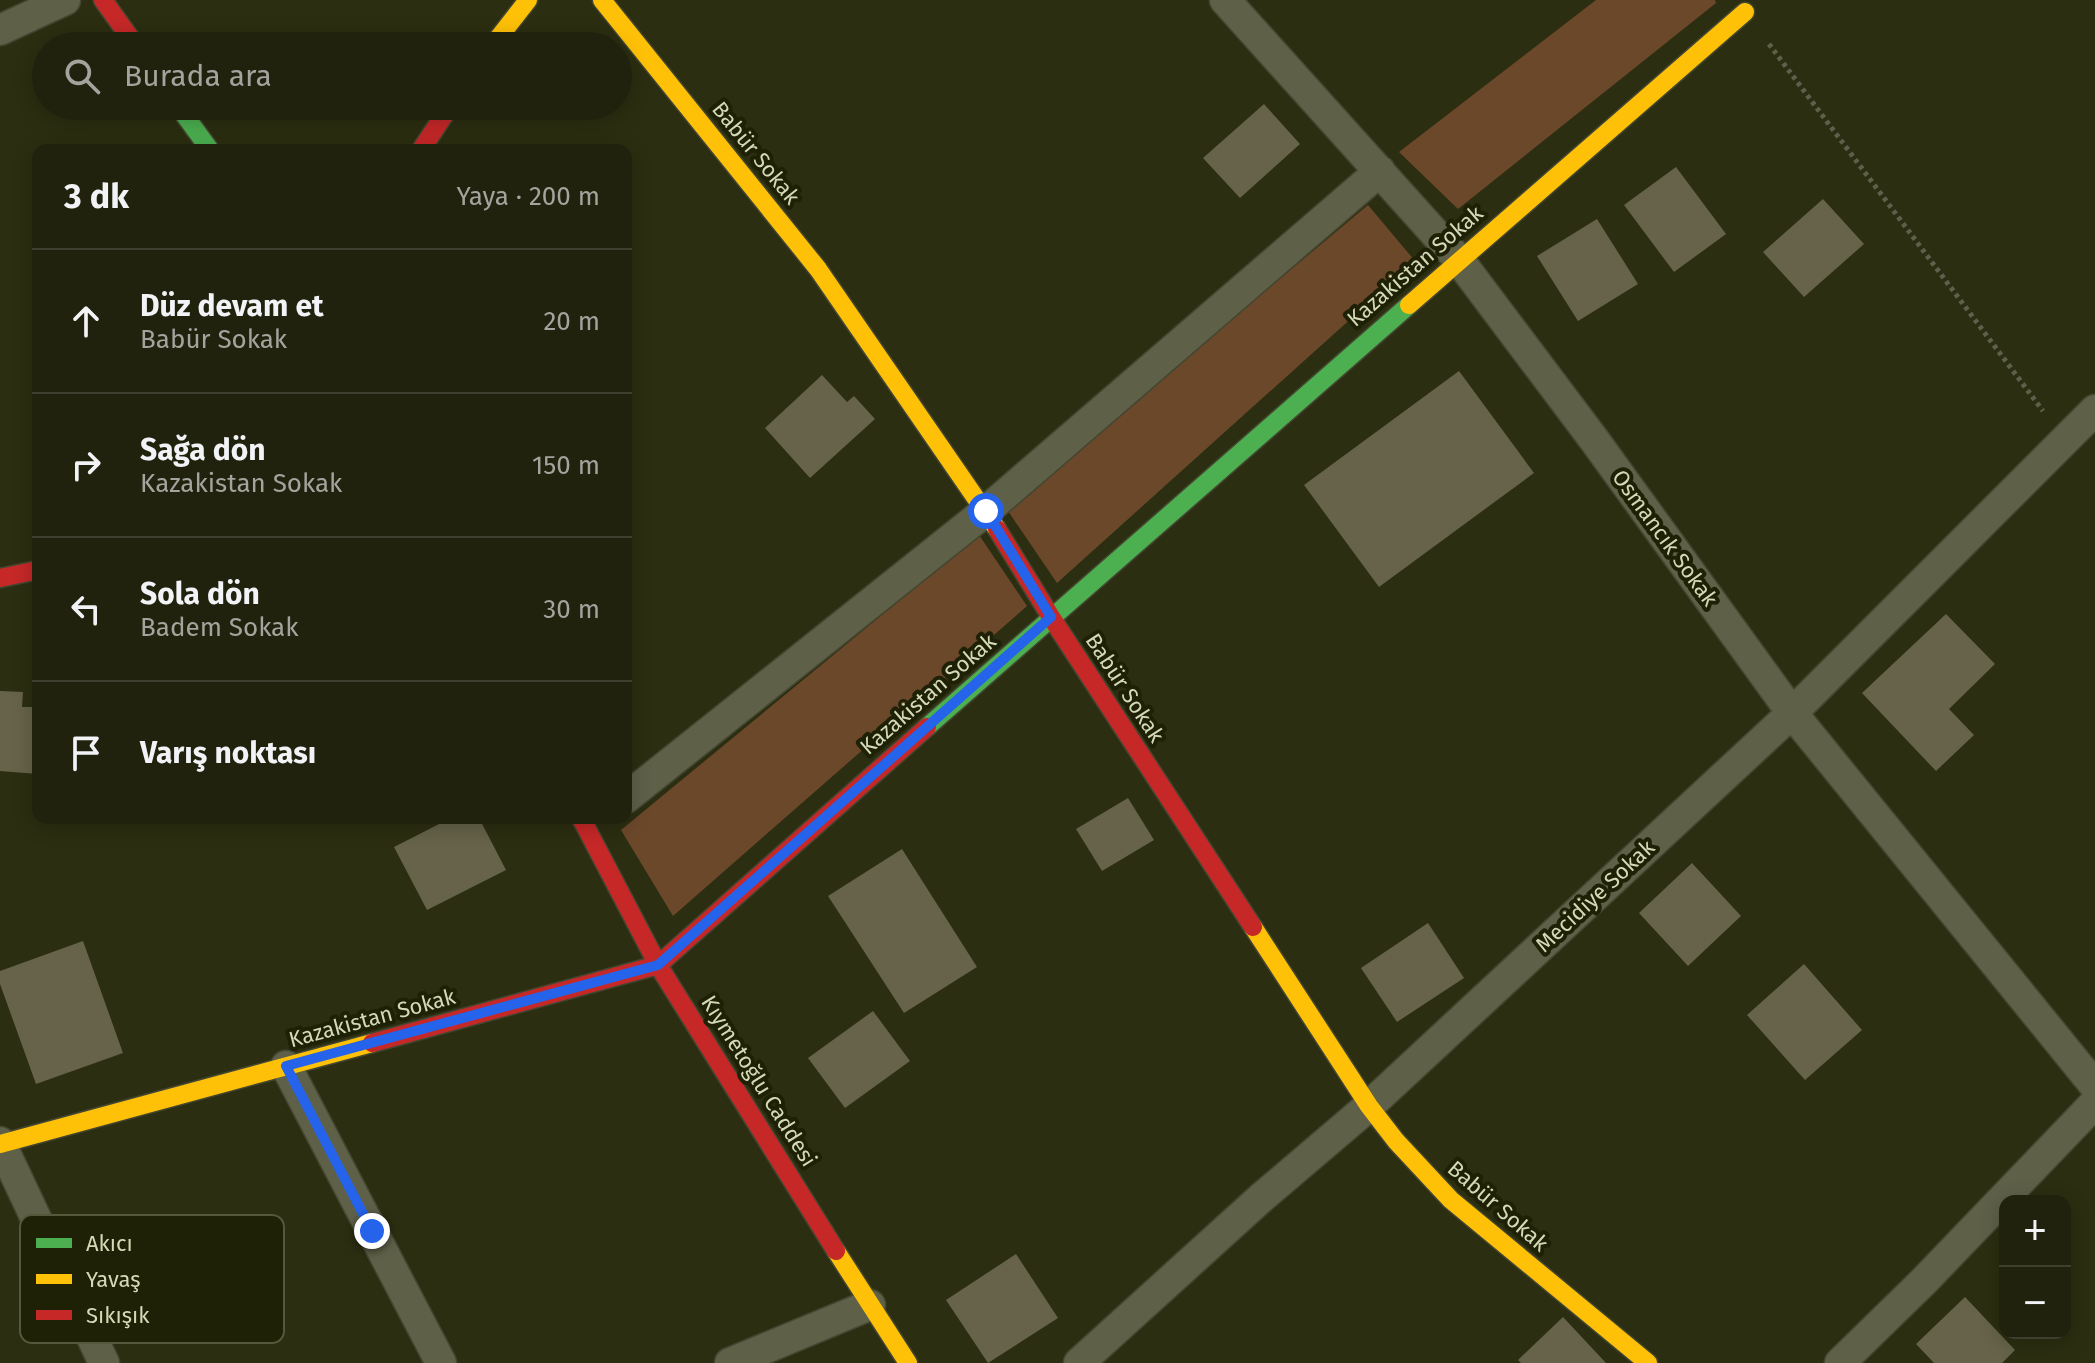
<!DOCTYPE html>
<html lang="tr">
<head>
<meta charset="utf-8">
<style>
  body { margin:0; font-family:"Fira Sans",sans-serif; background:#292a16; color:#f1f3f6 }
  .controls { position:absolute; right:24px; bottom:24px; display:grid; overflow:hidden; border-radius:16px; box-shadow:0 4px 20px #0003 }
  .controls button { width:72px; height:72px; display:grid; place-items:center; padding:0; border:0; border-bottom:2px solid #3e3f2e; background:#21220d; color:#f1f3f6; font:40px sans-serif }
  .stop { position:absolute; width:24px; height:24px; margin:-18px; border:6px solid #2563eb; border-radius:50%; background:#fff }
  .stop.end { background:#2563eb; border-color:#fff; box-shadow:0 2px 8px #0008 }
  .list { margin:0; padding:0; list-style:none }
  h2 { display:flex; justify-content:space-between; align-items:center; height:104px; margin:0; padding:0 32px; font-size:34px }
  h2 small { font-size:26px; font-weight:400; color:#a2a49d }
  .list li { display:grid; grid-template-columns:52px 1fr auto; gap:24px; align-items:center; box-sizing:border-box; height:144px; padding:0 32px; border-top:2px solid #3e3f2e }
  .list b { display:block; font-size:30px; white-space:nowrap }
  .list p { margin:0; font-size:26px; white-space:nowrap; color:#a2a49d }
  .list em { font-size:26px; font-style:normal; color:#a2a49d }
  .icon { flex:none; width:44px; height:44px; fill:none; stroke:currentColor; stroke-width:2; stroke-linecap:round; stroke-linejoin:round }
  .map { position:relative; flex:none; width:2095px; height:1363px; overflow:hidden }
  .search { position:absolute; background:#21220d; box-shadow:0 4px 20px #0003; left:32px; top:32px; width:600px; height:88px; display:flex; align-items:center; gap:20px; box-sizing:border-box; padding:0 28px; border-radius:44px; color:#a2a49d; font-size:30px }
  .panel { position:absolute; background:#21220d; box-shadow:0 4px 20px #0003; left:32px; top:144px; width:600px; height:680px; border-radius:16px }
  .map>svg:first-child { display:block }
  .green { fill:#6c482b }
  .building { fill:#66634a }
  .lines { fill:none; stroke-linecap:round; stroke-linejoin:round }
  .street-casing { stroke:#434630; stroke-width:33 }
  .fast-casing { stroke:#434630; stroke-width:21 }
  .slow-casing { stroke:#434630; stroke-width:21 }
  .jam-casing { stroke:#434630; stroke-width:21 }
  .path { stroke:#5e604b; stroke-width:5; stroke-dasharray:4 4; stroke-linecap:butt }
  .street { stroke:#5e6048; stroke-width:30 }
  .fast { stroke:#4caf50; stroke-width:18 }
  .slow { stroke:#ffc107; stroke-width:18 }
  .jam { stroke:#c62828; stroke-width:18 }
  .route { stroke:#2563eb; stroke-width:10 }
  .labels { text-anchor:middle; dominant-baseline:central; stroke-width:8; stroke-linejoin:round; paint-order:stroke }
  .street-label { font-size:22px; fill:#d4dab8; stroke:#1e2105 }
  .key { fill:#1e2105; stroke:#55583b; stroke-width:2 }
  .key-label { font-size:22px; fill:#d4dab8 }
</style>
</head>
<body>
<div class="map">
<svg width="2095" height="1363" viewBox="0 0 2095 1363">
  <rect width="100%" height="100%" fill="#2c2e11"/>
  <path class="green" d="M1596 0H1715L1716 3 1458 209 1399 152Z
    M1368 205 1415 261 1057 583 1006 508Z
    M979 535 1027 606 673 916 621 830Z"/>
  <path class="building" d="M1264 104 1300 144 1240 198 1203 158Z
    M1676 167 1726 234 1674 272 1624 205Z
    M1823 199 1864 244 1804 297 1763 252Z
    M1597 219 1638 284 1578 321 1537 256Z
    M1459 371 1534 473 1379 587 1304 485Z
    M822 375 847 402 854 396 875 419 810 478 765 428Z
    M1946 614 1995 664 1949 709 1974 735 1936 771 1862 693Z
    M0 691 23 692 22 707H38V774L0 771Z
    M1128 798 1154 840 1102 871 1076 829Z
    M451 818H479L506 870 427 910 394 847Z
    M902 849 977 967 904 1013 828 896Z
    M1692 863 1741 916 1688 966 1639 913Z
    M1428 923 1464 978 1397 1022 1361 968Z
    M83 941 123 1053 36 1084 0 984V971Z
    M1804 964 1862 1030 1805 1080 1747 1015Z
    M873 1011 910 1061 845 1108 808 1058Z
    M1016 1254 1058 1318 988 1363 946 1300Z
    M1965 1297 2015 1350 2002 1363H1934L1916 1344Z
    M1563 1317 1606 1363H1521L1518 1360Z"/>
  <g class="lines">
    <g class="street-casing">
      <path id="street" d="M1225 0 1459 260 1595 441 1792 713 2095 1086
        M0 30 65 0
        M626 798 986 511 1380 171
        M286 1066 441 1363
        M0 1142 104 1363
        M730 1363 870 1305
        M1079 1363 1261 1198 1369 1106 1792 713 2095 410
        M1840 1363 1925 1280 2095 1103"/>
    </g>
    <g class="fast-casing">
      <path id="fast" d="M178 106 210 150
        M927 727 1409 305"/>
    </g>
    <g class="slow-casing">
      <path id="slow" d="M602 0 818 269 997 529
        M492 46 528 0
        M1409 305 1745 12
        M1253 927 1369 1106 1396 1141 1451 1200 1648 1363
        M0 1144 372 1043
        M836 1251 908 1363"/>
    </g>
    <g class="jam-casing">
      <path id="jam" d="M103 0 136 46
        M421 150 450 106
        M997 529 1051 617 1253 927
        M0 578 38 570
        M581 818 658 965 836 1251
        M372 1043 658 965 927 727"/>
    </g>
    <path class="path" d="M1769 44 2043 411"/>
    <use href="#street" class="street"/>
    <use href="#fast" class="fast"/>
    <use href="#slow" class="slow"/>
    <use href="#jam" class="jam"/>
  </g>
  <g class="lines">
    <path class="route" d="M372 1231 286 1066 658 965 1051 617 986 511"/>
  </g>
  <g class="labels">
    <g class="street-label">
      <text transform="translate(756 153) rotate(51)">Babür Sokak</text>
      <text transform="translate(1415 266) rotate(-41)">Kazakistan Sokak</text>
      <text transform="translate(1665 538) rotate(54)">Osmancık Sokak</text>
      <text transform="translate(1125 688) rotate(57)">Babür Sokak</text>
      <text transform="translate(928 694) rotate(-41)">Kazakistan Sokak</text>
      <text transform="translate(1595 896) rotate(-43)">Mecidiye Sokak</text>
      <text transform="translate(372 1018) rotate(-15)">Kazakistan Sokak</text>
      <text transform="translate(759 1081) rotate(58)">Kıymetoğlu Caddesi</text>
      <text transform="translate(1498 1206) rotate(41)">Babür Sokak</text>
    </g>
  </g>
  <rect x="20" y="1215" width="264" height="128" rx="12" class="key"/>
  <rect x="36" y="1238" width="36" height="10" fill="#4caf50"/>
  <rect x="36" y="1274" width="36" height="10" fill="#ffc107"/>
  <rect x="36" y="1310" width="36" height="10" fill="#c62828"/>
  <g class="key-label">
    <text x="86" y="1251">Akıcı</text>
    <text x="86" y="1287">Yavaş</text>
    <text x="86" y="1323">Sıkışık</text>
  </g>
</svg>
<div class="controls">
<button>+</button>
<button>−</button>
</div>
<div class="stop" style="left:986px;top:511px"></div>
<div class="stop end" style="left:372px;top:1231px"></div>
<div class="search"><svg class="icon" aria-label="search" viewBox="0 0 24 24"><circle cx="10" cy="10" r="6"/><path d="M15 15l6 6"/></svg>Burada ara</div>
<section class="panel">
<h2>3 dk<small>Yaya · 200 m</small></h2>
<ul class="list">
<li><svg class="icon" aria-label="ahead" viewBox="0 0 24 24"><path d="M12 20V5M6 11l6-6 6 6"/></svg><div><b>Düz devam et</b><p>Babür Sokak</p></div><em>20 m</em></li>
<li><svg class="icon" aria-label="right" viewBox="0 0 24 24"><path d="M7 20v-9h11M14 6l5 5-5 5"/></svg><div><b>Sağa dön</b><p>Kazakistan Sokak</p></div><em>150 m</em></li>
<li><svg class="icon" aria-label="left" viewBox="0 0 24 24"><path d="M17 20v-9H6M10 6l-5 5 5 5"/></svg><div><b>Sola dön</b><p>Badem Sokak</p></div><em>30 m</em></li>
<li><svg class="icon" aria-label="arrive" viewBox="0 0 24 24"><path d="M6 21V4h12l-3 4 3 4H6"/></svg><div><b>Varış noktası</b></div></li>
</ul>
</section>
</div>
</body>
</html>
